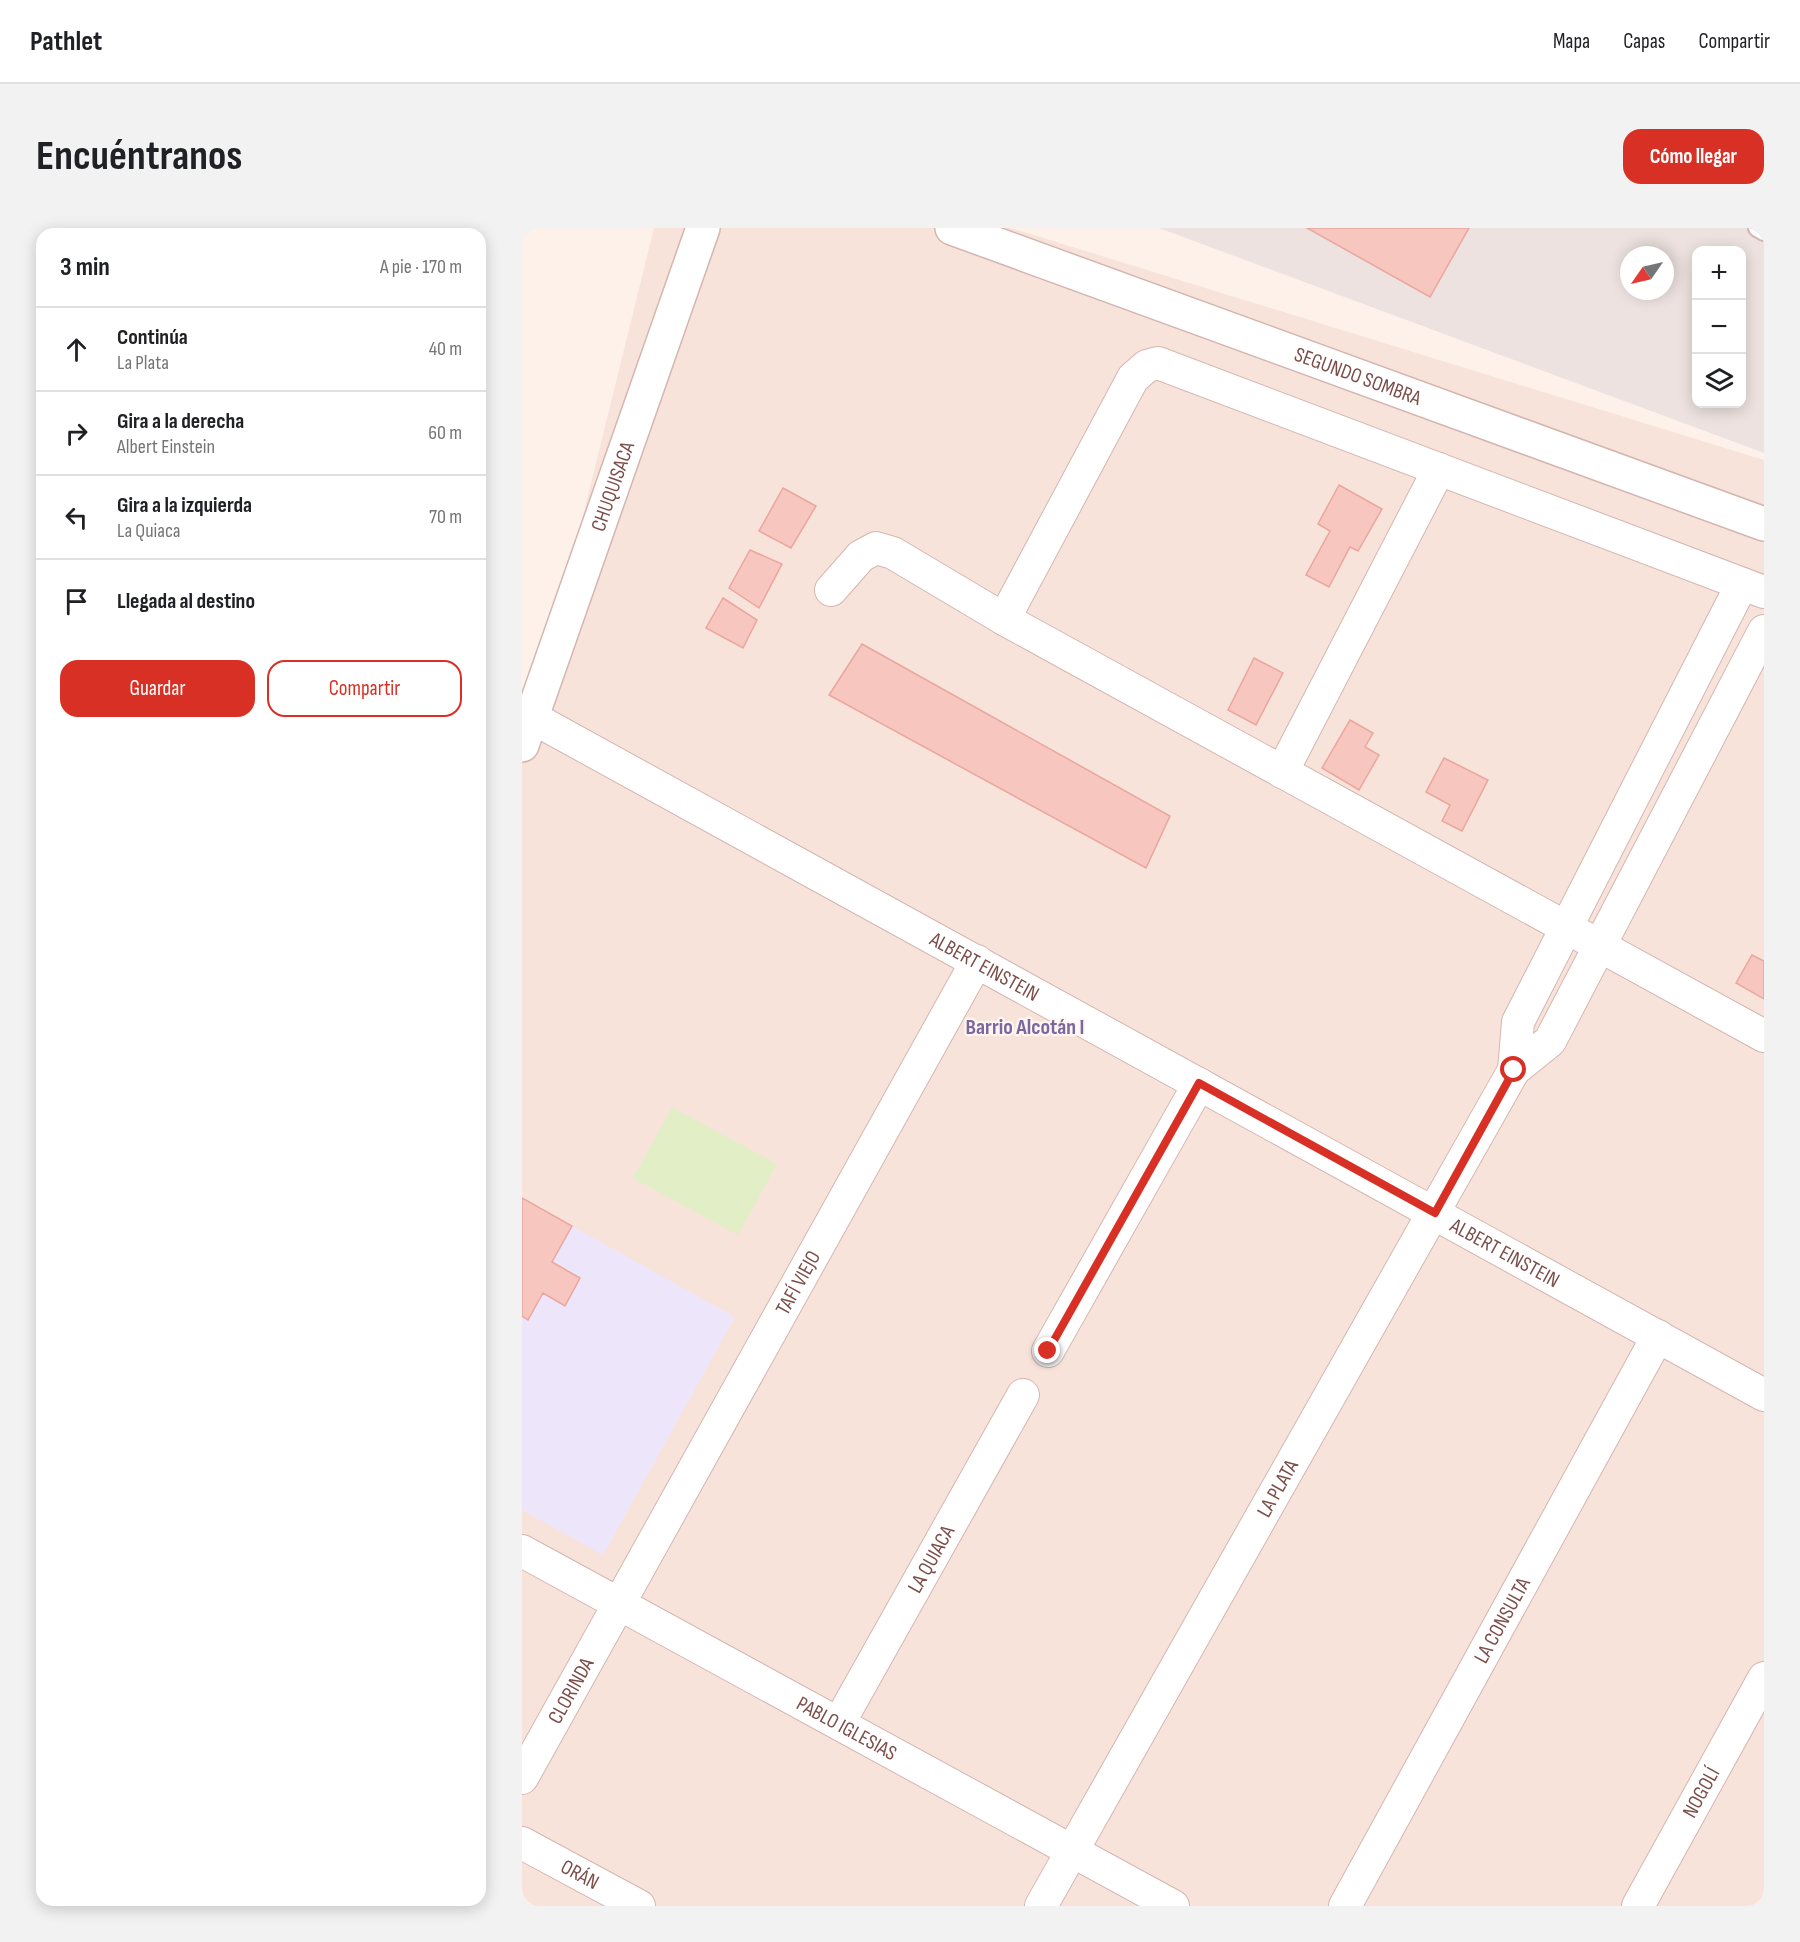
<!DOCTYPE html>
<html lang="es">
<head>
<meta charset="utf-8">
<style>
  body { margin:0; font-family:"Sofia Sans Condensed",sans-serif; background:#f2f2f2; color:#202124 }
  .controls { position:absolute; right:18px; top:18px; display:grid; overflow:hidden; border-radius:12px; box-shadow:0 3px 15px #0003 }
  .controls button { width:54px; height:54px; display:grid; place-items:center; padding:0; border:0; border-bottom:2px solid #e0e0e0; background:#fff; color:#202124; font:30px sans-serif }
  .compass { position:absolute; left:1098px; top:18px; width:54px; height:54px; border-radius:50%; background:#fff; box-shadow:0 3px 15px #0003; rotate:236deg }
  .stop { position:absolute; width:18px; height:18px; margin:-14px; border:4px solid #d93025; border-radius:50%; background:#fff }
  .stop.end { background:#d93025; border-color:#fff; box-shadow:0 2px 6px #0008 }
  .list { margin:0; padding:0; list-style:none }
  h2 { display:flex; justify-content:space-between; align-items:center; height:78px; margin:0; padding:0 24px; font-size:26px }
  h2 small { font-size:20px; font-weight:400; color:#757577 }
  .list li { display:grid; grid-template-columns:39px 1fr auto; gap:18px; align-items:center; box-sizing:border-box; height:84px; padding:0 24px; border-top:2px solid #e0e0e0 }
  .list b { display:block; font-size:22px; white-space:nowrap }
  .list p { margin:0; font-size:20px; white-space:nowrap; color:#757577 }
  .list em { font-size:20px; font-style:normal; color:#757577 }
  .actions { display:flex; gap:12px; padding:18px 24px }
  .actions a { flex:1; padding:14px 0; border:2px solid #d93025; border-radius:18px; text-align:center; font-size:21px; color:#d93025 }
  .actions .main { background:#d93025; color:#fff }
  .icon { flex:none; width:33px; height:33px; fill:none; stroke:currentColor; stroke-width:2; stroke-linecap:round; stroke-linejoin:round }
  .map { position:relative; flex:none; width:1242px; height:1678px; overflow:hidden; border-radius:18px }
  header { display:flex; align-items:center; gap:36px; box-sizing:border-box; height:84px; padding:0 30px; background:#fff; border-bottom:2px solid #e0e0e0 }
  header strong { font-size:28px }
  nav { display:flex; gap:33px; margin-inline-start:auto; font-size:21px }
  .intro { display:flex; align-items:center; justify-content:space-between; box-sizing:border-box; height:144px; padding:0 36px }
  h1 { margin:0; font-size:42px }
  .button { padding:15px 27px; border-radius:18px; background:#d93025; color:#fff; font-size:21px; font-weight:700 }
  main { display:flex; gap:36px; padding:0 36px }
  aside { flex:1; background:#fff; border-radius:18px; box-shadow:0 3px 15px #0003 }
  .map>svg:first-child { display:block }
  .residential { fill:#f8e3da }
  .industrial { fill:#ede2df; fill-rule:evenodd }
  .education { fill:#ede6fb }
  .green { fill:#e1eec6 }
  .building { fill:#f6c6bf; stroke:#eaa69e; stroke-width:1.5 }
  .lines { fill:none; stroke-linecap:round; stroke-linejoin:round }
  .service-casing { stroke:#d4b6b0; stroke-width:20 }
  .minor-casing { stroke:#d4b6b0; stroke-width:34 }
  .tertiary-casing { stroke:#d4b6b0; stroke-width:36 }
  .service { stroke:#fff; stroke-width:16 }
  .minor { stroke:#fff; stroke-width:32 }
  .tertiary { stroke:#fff; stroke-width:33 }
  .route { stroke:#d93025; stroke-width:8 }
  .labels { text-anchor:middle; dominant-baseline:central; stroke-width:4.5; stroke-linejoin:round; paint-order:stroke }
  .street-label { font-size:21px; fill:#7c4e4a; stroke:#fff6f2 }
  .neighbourhood-label { font-size:22px; font-weight:bold; fill:#7c669e; stroke:#fff6f2 }
</style>
</head>
<body>
<header>
<strong>Pathlet</strong>
<nav><a>Mapa</a><a>Capas</a><a>Compartir</a></nav>
</header>
<div class="intro"><h1>Encuéntranos</h1><a class="button">Cómo llegar</a></div>
<main>
<aside>
<h2>3 min<small>A pie · 170 m</small></h2>
<ul class="list">
<li><svg class="icon" aria-label="ahead" viewBox="0 0 24 24"><path d="M12 20V5M6 11l6-6 6 6"/></svg><div><b>Continúa</b><p>La Plata</p></div><em>40 m</em></li>
<li><svg class="icon" aria-label="right" viewBox="0 0 24 24"><path d="M7 20v-9h11M14 6l5 5-5 5"/></svg><div><b>Gira a la derecha</b><p>Albert Einstein</p></div><em>60 m</em></li>
<li><svg class="icon" aria-label="left" viewBox="0 0 24 24"><path d="M17 20v-9H6M10 6l-5 5 5 5"/></svg><div><b>Gira a la izquierda</b><p>La Quiaca</p></div><em>70 m</em></li>
<li><svg class="icon" aria-label="arrive" viewBox="0 0 24 24"><path d="M6 21V4h12l-3 4 3 4H6"/></svg><div><b>Llegada al destino</b></div></li>
</ul>
<div class="actions"><a class="main">Guardar</a><a>Compartir</a></div>
</aside>
<div class="map">
<svg width="1242" height="1678" viewBox="0 0 1242 1678">
  <rect width="100%" height="100%" fill="#fef1ea"/>
  <path class="residential" d="M132 0H489L1242 232V1678H0V509L11 490Z"/>
  <path class="industrial" d="M637 0H1242V225ZM1174 22H1220V176H1174ZM1107 27H1143V63H1107Z"/>
  <path class="education" d="M0 970 213 1089 81 1327 0 1282Z"/>
  <path class="green" d="M150 879 255 936 216 1007 111 950Z"/>
  <path class="building" d="M785 0H947L908 69Z
    M817 257 860 281 836 323 828 319 807 359 784 347 808 303 796 296Z
    M261 260 294 278 269 320 237 303Z
    M228 322 260 336 237 380 207 360Z
    M201 370 235 392 221 420 184 400Z
    M340 416 648 588 624 640 307 467Z
    M732 430 761 445 734 497 706 482Z
    M828 492 851 505 843 519 857 527 837 562 800 540Z
    M922 530 966 552 940 603 920 593 928 577 904 564Z
    M1230 727 1242 733V771L1214 755Z
    M0 970 50 998 30 1034 58 1050 43 1078 21 1065 6 1092 0 1088Z"/>
  <g class="lines">
    <g class="service-casing">
      <path id="service" d="M1235 0 1242 4"/>
    </g>
    <g class="minor-casing">
      <g id="minor">
        <path d="M309 362 339 328 354 320 371 325 482 391 1242 808"/>
        <path d="M482 391 611 150 625 138 636 135 1242 364"/>
        <path id="s1" d="M0 484 1242 1167"/>
        <path d="M760 544 917 241"/>
        <path d="M992 842 996 794 1220 356"/>
        <path d="M526 1123 677 856"/>
        <path id="s2" d="M0 1323 651 1678"/>
        <path id="s3" d="M317 1495 501 1167"/>
        <path id="s4" d="M0 1550 455 733"/>
        <path id="s5" d="M0 1615 117 1678"/>
        <path id="s6" d="M519 1678 992 842 1028 813 1242 403"/>
        <path id="s7" d="M823 1678 1136 1108"/>
        <path id="s8" d="M1116 1678 1242 1450"/>
      </g>
    </g>
    <g class="tertiary-casing">
      <g id="tertiary">
        <path id="s9" d="M430 0 1242 296"/>
        <path id="s10" d="M0 517 181 0"/>
      </g>
    </g>
    <use href="#service" class="service"/>
    <use href="#minor" class="minor"/>
    <use href="#tertiary" class="tertiary"/>
  </g>
  <g class="lines">
    <path class="route" d="M526 1123 677 855 913 985 992 842"/>
  </g>
  <g class="labels">
    <g class="street-label">
      <text stroke="none"><textPath href="#s9" startOffset="432">SEGUNDO SOMBRA</textPath></text>
      <text stroke="none"><textPath href="#s10" startOffset="274">CHUQUISACA</textPath></text>
      <text stroke="none"><textPath href="#s1" startOffset="528">ALBERT EINSTEIN</textPath></text>
      <text stroke="none"><textPath href="#s1" startOffset="1122">ALBERT EINSTEIN</textPath></text>
      <text stroke="none"><textPath href="#s4" startOffset="567">TAFÍ VIEJO</textPath></text>
      <text stroke="none"><textPath href="#s6" startOffset="480">LA PLATA</textPath></text>
      <text stroke="none"><textPath href="#s3" startOffset="188">LA QUIACA</textPath></text>
      <text stroke="none"><textPath href="#s7" startOffset="326">LA CONSULTA</textPath></text>
      <text stroke="none"><textPath href="#s4" startOffset="100">CLORINDA</textPath></text>
      <text stroke="none"><textPath href="#s2" startOffset="370">PABLO IGLESIAS</textPath></text>
      <text stroke="none"><textPath href="#s8" startOffset="130">NOGOLÍ</textPath></text>
      <text stroke="none"><textPath href="#s5" startOffset="66">ORÁN</textPath></text>
    </g>
    <g class="neighbourhood-label">
      <text x="503" y="799">Barrio Alcotán I</text>
    </g>
  </g>
</svg>
<div class="controls">
<button>+</button>
<button>−</button>
<button><svg class="icon" aria-label="layers" viewBox="0 0 24 24"><path d="M12 4l9 5-9 5-9-5zM3 14l9 5 9-5"/></svg></button>
</div>
<svg class="compass" viewBox="-18 -18 36 36"><path d="M0-13l5 13h-10z" fill="#e53935"/><path d="M0 13l5-13h-10z" fill="#757577"/></svg>
<div class="stop" style="left:992px;top:842px"></div>
<div class="stop end" style="left:526px;top:1123px"></div>
</div>
</main>
</body>
</html>
